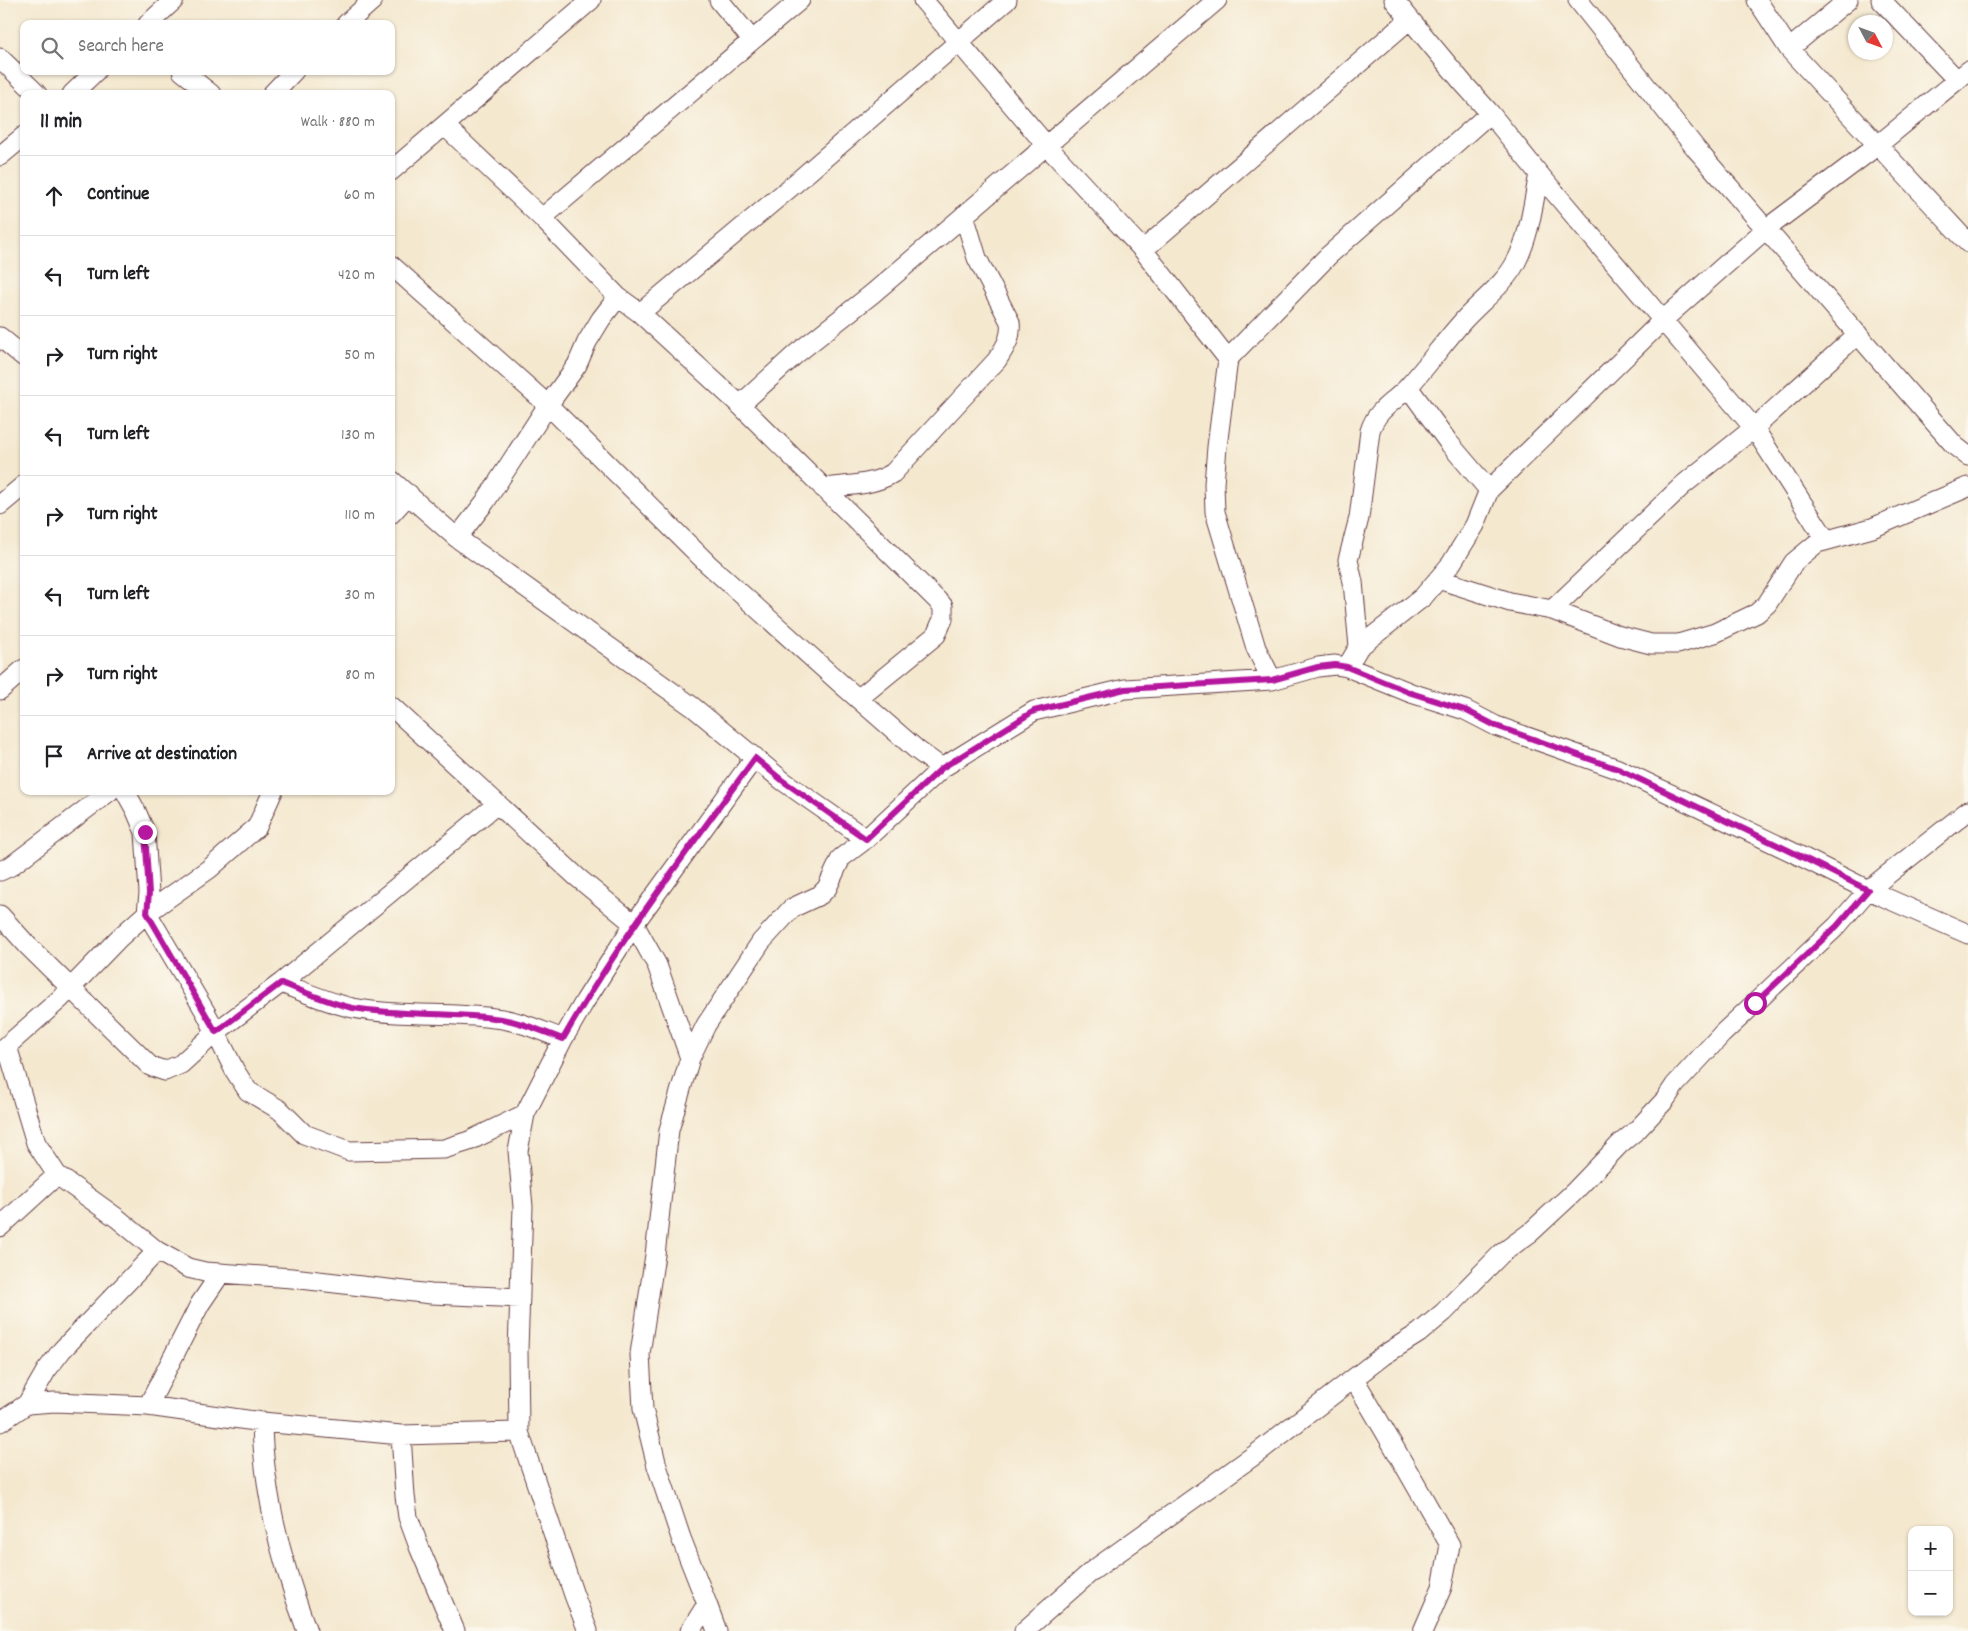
<!DOCTYPE html>
<html lang="en">
<head>
<meta charset="utf-8">
<style>
  body { margin:0; font-family:Dekko,sans-serif; background:#f6f6f6; color:#202124 }
  .controls { position:absolute; right:15px; bottom:15px; display:grid; overflow:hidden; border-radius:10px; box-shadow:0 1px 4px #0004 }
  .controls button { width:45px; height:45px; display:grid; place-items:center; padding:0; border:0; border-bottom:1px solid #e0e0e0; background:#fff; color:#202124; font:25px sans-serif }
  .compass { position:absolute; left:1848px; top:15px; width:45px; height:45px; border-radius:50%; background:#fff; box-shadow:0 1px 4px #0004; rotate:131deg }
  .stop { position:absolute; width:15px; height:15px; margin:-11px; border:4px solid #b5179e; border-radius:50%; background:#fff }
  .stop.end { background:#b5179e; border-color:#fff; box-shadow:0 1px 5px #0008 }
  .list { margin:0; padding:0; list-style:none }
  h2 { display:flex; justify-content:space-between; align-items:center; height:65px; margin:0; padding:0 20px; font-size:21px }
  h2 small { font-size:16px; font-weight:400; color:#757577 }
  .list li { display:grid; grid-template-columns:32px 1fr auto; gap:15px; align-items:center; box-sizing:border-box; height:80px; padding:0 20px; border-top:1px solid #e0e0e0 }
  .list b { display:block; font-size:19px; white-space:nowrap }
  .list em { font-size:16px; font-style:normal; color:#757577 }
  .icon { flex:none; width:28px; height:28px; fill:none; stroke:currentColor; stroke-width:2; stroke-linecap:round; stroke-linejoin:round }
  .map { position:relative; flex:none; width:1968px; height:1631px; overflow:hidden }
  .search { position:absolute; background:#fff; box-shadow:0 1px 4px #0004; left:20px; top:20px; width:375px; height:55px; display:flex; align-items:center; gap:12px; box-sizing:border-box; padding:0 18px; border-radius:10px; color:#757577; font-size:19px }
  .panel { position:absolute; background:#fff; box-shadow:0 1px 4px #0004; left:20px; top:90px; width:375px; height:705px; border-radius:10px }
  .map>svg:first-child { display:block }
  .lines { fill:none; stroke-linecap:round; stroke-linejoin:round }
  .minor-casing { stroke:#643d44; stroke-width:21 }
  .minor { stroke:#fff; stroke-width:19 }
  .route { stroke:#b5179e; stroke-width:6 }
</style>
</head>
<body>
<div class="map">
<svg width="1968" height="1631" viewBox="0 0 1968 1631">
  <rect width="100%" height="100%" fill="#fbf7ec"/>
  <filter id="ink" filterUnits="userSpaceOnUse"><feTurbulence type="fractalNoise" baseFrequency=".02" numOctaves="2"/><feDisplacementMap in="SourceGraphic" scale="10" xChannelSelector="R" yChannelSelector="G"/><feConvolveMatrix kernelMatrix="1 2 1 2 8 2 1 2 1" color-interpolation-filters="sRGB"/></filter>
  <filter id="wash" filterUnits="userSpaceOnUse"><feTurbulence type="fractalNoise" baseFrequency=".0096" numOctaves="4" result="noise"/><feDisplacementMap in="SourceGraphic" scale="20" xChannelSelector="R" yChannelSelector="G"/><feGaussianBlur stdDeviation="1.12" result="paint"/><feColorMatrix in="noise" values="0 0 0 0 0 0 0 0 0 0 0 0 0 0 0 0 0 1.4 0 .05"/><feComposite in="paint" operator="in"/></filter>
  <g filter="url(#wash)">
    <rect width="100%" height="100%" fill="#f4e8cf"/>
  </g>
  <g filter="url(#ink)">
    <g class="lines">
      <g class="minor-casing">
        <path id="minor" d="M719 0 752 40
          M923 0 1046 145 1143 250 1228 359
          M1394 0 1463 83 1490 113 1539 174 1754 428 1826 540
          M1578 0 1697 150 1955 446 1968 456
          M1757 0 1789 49 1968 243
          M1881 0 1957 80
          M148 24 174 0
          M346 24 373 0
          M1789 49 1848 0
          M0 58 37 94
          M182 71 211 94
          M72 94 96 71
          M272 94 294 71
          M445 126 542 218 618 297 640 313 740 405 943 606V619L936 635 858 699
          M0 156 24 136
          M391 171 591 0
          M542 218 800 0
          M1143 250 1410 19
          M391 265 548 405 708 564 840 683 917 750 942 768
          M640 313 792 186 1007 0
          M0 337 24 357
          M1408 387 1449 443 1489 490
          M740 405 796 354 872 294 1217 0
          M391 480 457 538 693 707 783 781 866 839
          M823 488C847 485 872 486 893 473L997 360C1005 347 1012 338 1010 322L977 258 964 215
          M0 505 24 485
          M391 514 409 494
          M457 538 485 502 548 405 577 365 587 342 601 319 618 297
          M1438 579 1510 602 1552 610 1620 636 1651 644H1678L1715 633 1757 613 1767 604 1794 562 1817 543 1872 528 1968 487
          M1552 610 1683 485 1754 428 1858 334
          M1359 647 1353 582 1348 560 1359 518 1370 431C1377 408 1395 402 1409 386 1428 365 1444 342 1463 321 1480 302 1504 285 1516 262 1530 235 1533 203 1539 174
          M1347 667 1359 647 1423 597 1451 564 1475 525 1489 490 1663 320 1766 229 1878 145 1968 71
          M1272 680 1256 648 1215 512 1214 484 1217 447 1228 359 1328 256 1490 113
          M0 690 24 669
          M391 706 577 877 634 924 657 965 690 1058
          M125 791 136 811 145 832 149 893 147 913 206 1013 235 1071 248 1091 280 1110 304 1134 349 1151 444 1149 469 1141 525 1114
          M0 871 11 866 110 791
          M0 915 28 946 150 1066 165 1071 181 1064 216 1032 281 983C304 992 329 1003 353 1008 400 1017 447 1012 494 1018 518 1020 541 1031 563 1039
          M281 983 497 804
          M7 1046 36 1143 57 1175 117 1218 157 1251 188 1268 205 1272 292 1278 431 1294 520 1298
          M0 1052 60 999 119 938 147 913 209 869 257 827 273 791
          M0 1227 57 1175
          M1354 1379C1387 1434 1418 1489 1450 1545L1442 1587 1423 1631
          M27 1404 55 1402 148 1406 262 1422 401 1435 519 1432
          M148 1406 200 1304 221 1273
          M0 1422 27 1404 46 1371 62 1350 157 1251
          M262 1422C263 1494 282 1564 307 1631
          M401 1435 405 1496 408 1517 419 1547 455 1631
          M707 1604 717 1631
          M588 1631 574 1595 519 1432 518 1350 523 1207 518 1151 525 1114 563 1039 585 1001 634 924 755 757
          M690 1631 707 1604 681 1538 657 1466 643 1409 640 1354 655 1255 669 1130 690 1058 706 1025 761 942 792 908 820 895 827 888 841 858 866 839 942 768 1034 711 1125 689 1272 680 1318 667 1335 665 1347 667 1411 693 1465 710 1496 726 1618 769 1790 851 1868 890 1968 934
          M1024 1631 1092 1571 1256 1454 1384 1355 1419 1333 1444 1312 1501 1254 1531 1232 1573 1193 1620 1144 1637 1130 1665 1100 1675 1085 1722 1034 1837 926 1868 890 1968 811"/>
      </g>
      <use href="#minor" class="minor"/>
    </g>
  </g>
  <g class="lines" filter="url(#ink)">
    <path class="route" d="M145 832 149 893 147 913 216 1032 281 983C305 992 329 1003 353 1008 400 1016 447 1012 494 1018 518 1020 541 1031 563 1039 620 939 688 850 755 758L783 781 866 839 942 768 1034 711 1125 689 1272 680 1318 667 1335 665 1347 667 1411 693 1465 710 1496 726 1618 769 1790 851 1868 890 1837 926 1755 1003"/>
  </g>
</svg>
<div class="controls">
<button>+</button>
<button>−</button>
</div>
<svg class="compass" viewBox="-18 -18 36 36"><path d="M0-13l5 13h-10z" fill="#e53935"/><path d="M0 13l5-13h-10z" fill="#757577"/></svg>
<div class="stop" style="left:1755px;top:1003px"></div>
<div class="stop end" style="left:145px;top:832px"></div>
<div class="search"><svg class="icon" aria-label="search" viewBox="0 0 24 24"><circle cx="10" cy="10" r="6"/><path d="M15 15l6 6"/></svg>Search here</div>
<section class="panel">
<h2>11 min<small>Walk · 880 m</small></h2>
<ul class="list">
<li><svg class="icon" aria-label="ahead" viewBox="0 0 24 24"><path d="M12 20V5M6 11l6-6 6 6"/></svg><div><b>Continue</b></div><em>60 m</em></li>
<li><svg class="icon" aria-label="left" viewBox="0 0 24 24"><path d="M17 20v-9H6M10 6l-5 5 5 5"/></svg><div><b>Turn left</b></div><em>420 m</em></li>
<li><svg class="icon" aria-label="right" viewBox="0 0 24 24"><path d="M7 20v-9h11M14 6l5 5-5 5"/></svg><div><b>Turn right</b></div><em>50 m</em></li>
<li><svg class="icon" aria-label="left" viewBox="0 0 24 24"><path d="M17 20v-9H6M10 6l-5 5 5 5"/></svg><div><b>Turn left</b></div><em>130 m</em></li>
<li><svg class="icon" aria-label="right" viewBox="0 0 24 24"><path d="M7 20v-9h11M14 6l5 5-5 5"/></svg><div><b>Turn right</b></div><em>110 m</em></li>
<li><svg class="icon" aria-label="left" viewBox="0 0 24 24"><path d="M17 20v-9H6M10 6l-5 5 5 5"/></svg><div><b>Turn left</b></div><em>30 m</em></li>
<li><svg class="icon" aria-label="right" viewBox="0 0 24 24"><path d="M7 20v-9h11M14 6l5 5-5 5"/></svg><div><b>Turn right</b></div><em>80 m</em></li>
<li><svg class="icon" aria-label="arrive" viewBox="0 0 24 24"><path d="M6 21V4h12l-3 4 3 4H6"/></svg><div><b>Arrive at destination</b></div></li>
</ul>
</section>
</div>
</body>
</html>
